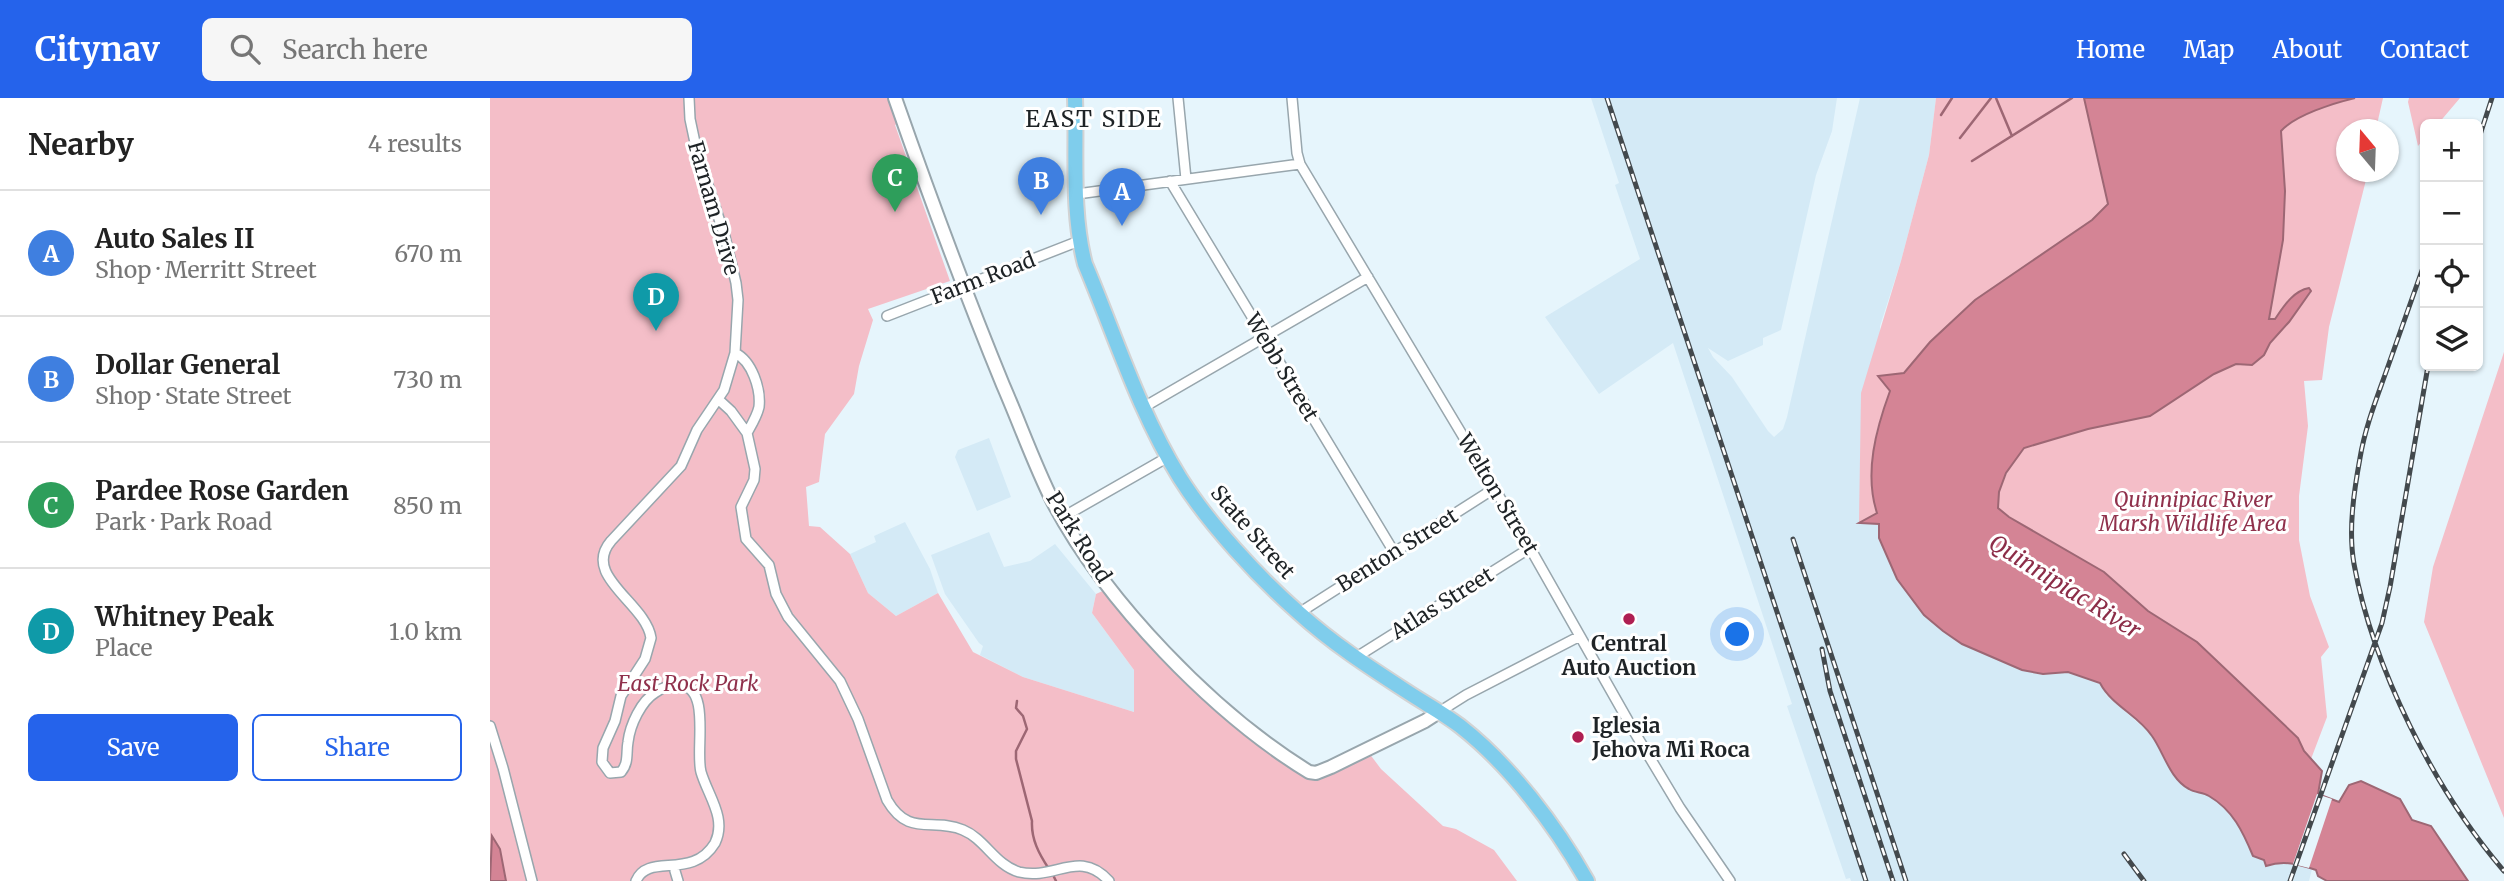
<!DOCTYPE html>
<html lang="en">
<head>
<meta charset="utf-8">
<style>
  body { margin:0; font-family:Merriweather,serif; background:#f6f6f6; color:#222 }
  .controls { position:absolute; right:21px; top:21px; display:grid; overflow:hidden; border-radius:10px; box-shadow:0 2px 5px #0004 }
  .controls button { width:63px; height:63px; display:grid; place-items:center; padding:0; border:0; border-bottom:2px solid #e0e0e0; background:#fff; color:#222; font:35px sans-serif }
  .compass { position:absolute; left:1846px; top:21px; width:63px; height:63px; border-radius:50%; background:#fff; box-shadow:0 2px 5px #0004; rotate:341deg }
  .you { position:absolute; left:1248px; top:537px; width:24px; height:24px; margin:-18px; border:5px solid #fff; border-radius:50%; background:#1a73e8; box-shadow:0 0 0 10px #1a73e833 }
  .badge { display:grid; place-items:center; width:46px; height:46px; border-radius:50%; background:#2563eb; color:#fff; font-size:23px; font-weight:700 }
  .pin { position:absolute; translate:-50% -58px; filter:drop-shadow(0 2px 4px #0008) }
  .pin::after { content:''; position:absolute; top:37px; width:24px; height:21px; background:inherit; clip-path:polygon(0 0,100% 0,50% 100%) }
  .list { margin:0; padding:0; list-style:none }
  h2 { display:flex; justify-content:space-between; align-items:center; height:91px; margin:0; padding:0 28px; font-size:30px }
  h2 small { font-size:23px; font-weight:400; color:#767676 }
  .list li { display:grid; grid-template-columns:46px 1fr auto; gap:21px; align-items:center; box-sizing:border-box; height:126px; padding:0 28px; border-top:2px solid #e0e0e0 }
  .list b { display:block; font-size:26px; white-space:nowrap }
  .list p { margin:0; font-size:23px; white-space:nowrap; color:#767676 }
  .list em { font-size:23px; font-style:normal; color:#767676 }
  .actions { display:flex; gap:14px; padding:21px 28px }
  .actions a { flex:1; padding:16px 0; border:2px solid #2563eb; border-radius:10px; text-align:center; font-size:24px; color:#2563eb }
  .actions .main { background:#2563eb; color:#fff }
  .icon { flex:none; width:38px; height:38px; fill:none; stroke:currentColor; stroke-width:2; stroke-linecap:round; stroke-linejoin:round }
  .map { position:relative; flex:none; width:2014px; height:783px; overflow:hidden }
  header { display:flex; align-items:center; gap:42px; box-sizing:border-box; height:98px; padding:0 35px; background:#2563eb; color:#fff }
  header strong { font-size:33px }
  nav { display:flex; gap:38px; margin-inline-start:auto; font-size:24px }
  .search { width:490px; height:63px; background:#f6f6f6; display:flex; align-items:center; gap:18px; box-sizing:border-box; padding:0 24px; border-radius:10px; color:#767676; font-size:26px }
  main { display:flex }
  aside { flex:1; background:#fff }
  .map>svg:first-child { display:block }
  .built { fill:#d4eaf6 }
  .green { fill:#f4bec8 }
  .water { fill:#d48495; stroke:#9d6774; stroke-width:2 }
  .pier { fill:#e6f5fc }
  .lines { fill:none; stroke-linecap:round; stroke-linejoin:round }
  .stream { stroke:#9d6774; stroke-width:2.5 }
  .street-casing { stroke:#98a6ad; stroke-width:12 }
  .secondary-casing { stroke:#98a6ad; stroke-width:16 }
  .primary-casing { stroke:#d2d3d4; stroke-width:18 }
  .street { stroke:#fff; stroke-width:9 }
  .secondary { stroke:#fff; stroke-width:12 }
  .primary { stroke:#7fcdec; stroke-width:14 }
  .rail-casing { stroke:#43494d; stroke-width:5 }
  .rail { stroke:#fff; stroke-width:2.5; stroke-dasharray:8; stroke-linecap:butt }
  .poi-dot { fill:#af1f52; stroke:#fff; stroke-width:2.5 }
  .labels { text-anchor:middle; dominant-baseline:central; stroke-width:6; stroke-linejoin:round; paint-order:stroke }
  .street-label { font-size:21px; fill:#1e2326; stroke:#fff }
  .park-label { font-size:21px; font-style:italic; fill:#90314c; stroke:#fff }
  .poi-label { font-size:21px; font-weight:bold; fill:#1e2326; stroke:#fff }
  .neighbourhood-label { font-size:23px; letter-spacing:2px; fill:#1e2326; stroke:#fff }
  .water-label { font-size:23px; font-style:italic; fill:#8c2d48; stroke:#fff }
</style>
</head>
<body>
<header>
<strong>Citynav</strong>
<div class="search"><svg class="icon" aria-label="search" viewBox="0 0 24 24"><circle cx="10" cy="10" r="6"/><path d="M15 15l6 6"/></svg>Search here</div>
<nav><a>Home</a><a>Map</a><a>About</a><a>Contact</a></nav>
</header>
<main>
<aside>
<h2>Nearby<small>4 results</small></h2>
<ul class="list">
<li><span class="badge" style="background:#3f7fe0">A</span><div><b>Auto Sales II</b><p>Shop · Merritt Street</p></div><em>670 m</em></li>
<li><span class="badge" style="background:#3f7fe0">B</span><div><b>Dollar General</b><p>Shop · State Street</p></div><em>730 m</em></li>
<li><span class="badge" style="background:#2e9e5b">C</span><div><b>Pardee Rose Garden</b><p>Park · Park Road</p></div><em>850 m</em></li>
<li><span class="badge" style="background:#0f9aa8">D</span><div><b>Whitney Peak</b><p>Place</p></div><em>1.0 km</em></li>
</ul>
<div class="actions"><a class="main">Save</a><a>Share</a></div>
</aside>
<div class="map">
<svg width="2014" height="783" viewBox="0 0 2014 783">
  <rect width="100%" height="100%" fill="#e6f5fc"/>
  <path class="built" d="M1101 0H1347L1342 33 1326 77 1291 232 1273 240V247L1238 263 1218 250 1223 259 1242 279 1278 333 1284 339 1293 331 1297 319 1370 0H1446L1439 57 1411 163 1390 228 1389 440 1399 464 1407 481 1434 517 1472 546 1532 572 1553 576 1578 574 1610 584 1616 597 1662 637 1683 676 1698 691 1717 697 1732 707 1749 727 1763 758 1822 771 1819 783H1361L1360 780 1356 781 1297 608 1302 606 1183 245 1109 296 1055 219 1150 161 1125 87 1129 85Z
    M499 340 521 399 487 413 465 359 468 352Z
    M415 424 440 471 448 495 406 518 378 495 360 456 386 444 384 438Z
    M499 434 514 469 540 463 565 446 606 496 602 515 644 572V614L533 579 490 557 493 548 489 545 455 496 441 457Z"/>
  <path class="green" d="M0 0H400L409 25 405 27 460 183 378 211 383 222 369 268 364 296 335 336 329 384 316 389 319 428 330 429 360 456 378 495 406 518 448 495 483 554 533 579 644 614V572L602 515 606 496 619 490 674 560 798 666 830 682 879 655 891 671 953 728 966 731 1004 752 1027 783H0Z
    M1446 0H1594L1618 106 1602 122 1485 202 1440 244 1414 275 1389 279 1400 293C1385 331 1374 375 1387 415L1369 425 1371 295 1411 163 1439 57Z
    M1865 0H1893L1886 31 1856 32V74H1878L1839 229 1832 282 1814 283 1818 328 1809 398V442L1820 498 1839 549 1831 559 1837 619 1821 661 1814 653 1808 640 1707 544 1658 513 1614 474 1511 414 1508 410 1509 394 1521 365 1534 350 1598 331 1660 318 1724 276 1746 266 1762 267 1774 257 1780 245 1821 195 1795 206 1785 221H1779L1793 142 1795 93 1792 74 1791 32C1808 16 1843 6 1865 0Z
    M1919 0H1970L1948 26H1935V40L1928 48 1918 4Z
    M2014 254V720L1934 524 1943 469Z"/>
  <path class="water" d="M1594 0H1865C1844 5 1805 17 1791 33L1795 93 1793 142 1779 221H1785C1794 208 1803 193 1819 190L1821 193 1799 224 1780 245 1774 257 1762 267 1746 266 1724 276 1660 318 1598 331 1534 350 1516 375 1509 394 1508 410 1519 419 1614 474 1658 513 1707 544 1808 640 1814 653 1832 673 1828 696 1849 704 1859 687 1871 683 1910 701 1922 722 1941 728 1978 783H1837L1828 778 1826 772C1808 766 1794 762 1776 768L1774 762 1763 758C1753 734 1743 712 1719 698 1713 694 1705 695 1699 691 1680 681 1674 655 1662 638 1648 617 1622 608 1610 585L1578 574 1553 576 1532 572 1472 546 1453 533 1434 517 1407 481 1389 440V426L1369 425 1387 415C1374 375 1386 331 1400 293L1388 278 1414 275 1440 244 1485 202 1602 122 1618 106Z
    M2 738 10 751 16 783H0Z"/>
  <path class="pier" d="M1827 696 1842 701 1819 770 1803 766Z"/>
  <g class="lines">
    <path class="stream" d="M1506 0 1522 38
      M1451 17 1462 0
      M1470 40 1501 0
      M1482 63 1582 0
      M527 603 526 610 533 618 537 631 526 653V661L542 723C541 741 549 756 559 771
      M564 779 566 783"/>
    <g class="street-casing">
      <path id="street" d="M688 0 696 81
        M802 0 807 55 810 66 1040 450 1145 635 1190 710 1240 783
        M680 83 904 454
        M587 96 810 66
        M397 218 589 143
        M245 255C262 263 271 291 269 309 267 318 262 326 257 335
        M229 302 241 313 257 335 265 371 264 382 251 409 256 441 279 467 286 496 298 519 350 583 368 621 397 702C419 740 442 719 473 732 495 741 505 767 529 774 565 783 589 750 619 783
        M654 309 878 179
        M573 419 678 359
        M809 515 1005 390
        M865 560 1040 450
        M949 614 976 597 1090 538
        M0 628 13 670 42 783
        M185 773 188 783
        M146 783C158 754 202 783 225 745 237 720 218 698 211 674 205 652 221 591 191 587 183 586 173 589 166 594 151 603 140 627 138 644 136 655 139 665 131 674L120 675 112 664 113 650 125 623 131 598 155 561 161 540C156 505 91 478 121 443L191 368 207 332 234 292 245 255 248 202 246 185 235 139 207 54 200 21 199 0"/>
    </g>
    <g class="secondary-casing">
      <path id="secondary" d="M405 0C439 97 474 192 513 287 530 326 544 366 563 404 615 503 723 615 819 674L826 675 841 669 935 623 949 614"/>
    </g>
    <g class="primary-casing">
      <path id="primary" d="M585 0C587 54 581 113 595 166 625 237 649 314 690 380 719 426 768 479 809 515 842 545 879 569 916 593 934 605 953 615 970 628 1020 667 1066 728 1097 783"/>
    </g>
    <use href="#street" class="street"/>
    <use href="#secondary" class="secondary"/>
    <use href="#primary" class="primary"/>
    <g class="rail-casing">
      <path id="rail" d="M1117 0 1376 783
        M1988 43 2002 0
        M1935 164C1922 200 1909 237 1896 274 1886 302 1875 330 1870 360 1864 393 1858 432 1864 466 1883 570 1945 693 2014 773
        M1303 441 1416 783
        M1332 551 1340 593 1403 783
        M1634 756 1654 783
        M1800 783 1892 525 1900 489 1938 268"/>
    </g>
    <use href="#rail" class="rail"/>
  </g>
  <g class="poi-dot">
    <circle cx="1139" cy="521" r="7"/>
    <circle cx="1088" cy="639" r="7"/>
  </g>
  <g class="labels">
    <g class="street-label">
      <text transform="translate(224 110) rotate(74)">Farnam Drive</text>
      <text transform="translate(493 180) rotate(-21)">Farm Road</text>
      <text transform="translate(792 269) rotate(59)">Webb Street</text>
      <text transform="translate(1008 396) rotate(59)">Welton Street</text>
      <text transform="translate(763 434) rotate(49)">State Street</text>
      <text transform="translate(589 439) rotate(58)">Park Road</text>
      <text transform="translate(907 452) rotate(-32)">Benton Street</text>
      <text transform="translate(952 505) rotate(-32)">Atlas Street</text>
    </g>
    <g class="park-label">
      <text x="1703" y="401">Quinnipiac River<tspan x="1703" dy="24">Marsh Wildlife Area</tspan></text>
      <text x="198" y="585">East Rock Park</text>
    </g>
    <g class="poi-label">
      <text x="1139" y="545">Central<tspan x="1139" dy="24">Auto Auction</tspan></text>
      <text x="1102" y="627" text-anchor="start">Iglesia<tspan x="1102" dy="24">Jehova Mi Roca</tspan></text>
    </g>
    <g class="neighbourhood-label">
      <text x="604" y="20">EAST SIDE</text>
    </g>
    <g class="water-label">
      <text transform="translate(1575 488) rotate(32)">Quinnipiac River</text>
    </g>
  </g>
</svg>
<div class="controls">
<button>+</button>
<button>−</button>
<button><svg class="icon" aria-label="locate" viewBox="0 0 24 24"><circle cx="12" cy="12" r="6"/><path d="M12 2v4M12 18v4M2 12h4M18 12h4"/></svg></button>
<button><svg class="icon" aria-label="layers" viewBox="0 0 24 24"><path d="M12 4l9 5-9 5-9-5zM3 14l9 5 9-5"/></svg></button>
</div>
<svg class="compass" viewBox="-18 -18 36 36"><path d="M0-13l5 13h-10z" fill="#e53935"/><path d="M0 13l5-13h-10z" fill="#767676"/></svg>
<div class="you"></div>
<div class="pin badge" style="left:632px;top:128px;background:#3f7fe0">A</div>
<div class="pin badge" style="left:551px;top:117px;background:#3f7fe0">B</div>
<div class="pin badge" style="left:405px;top:114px;background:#2e9e5b">C</div>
<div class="pin badge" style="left:166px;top:233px;background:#0f9aa8">D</div>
</div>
</main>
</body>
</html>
